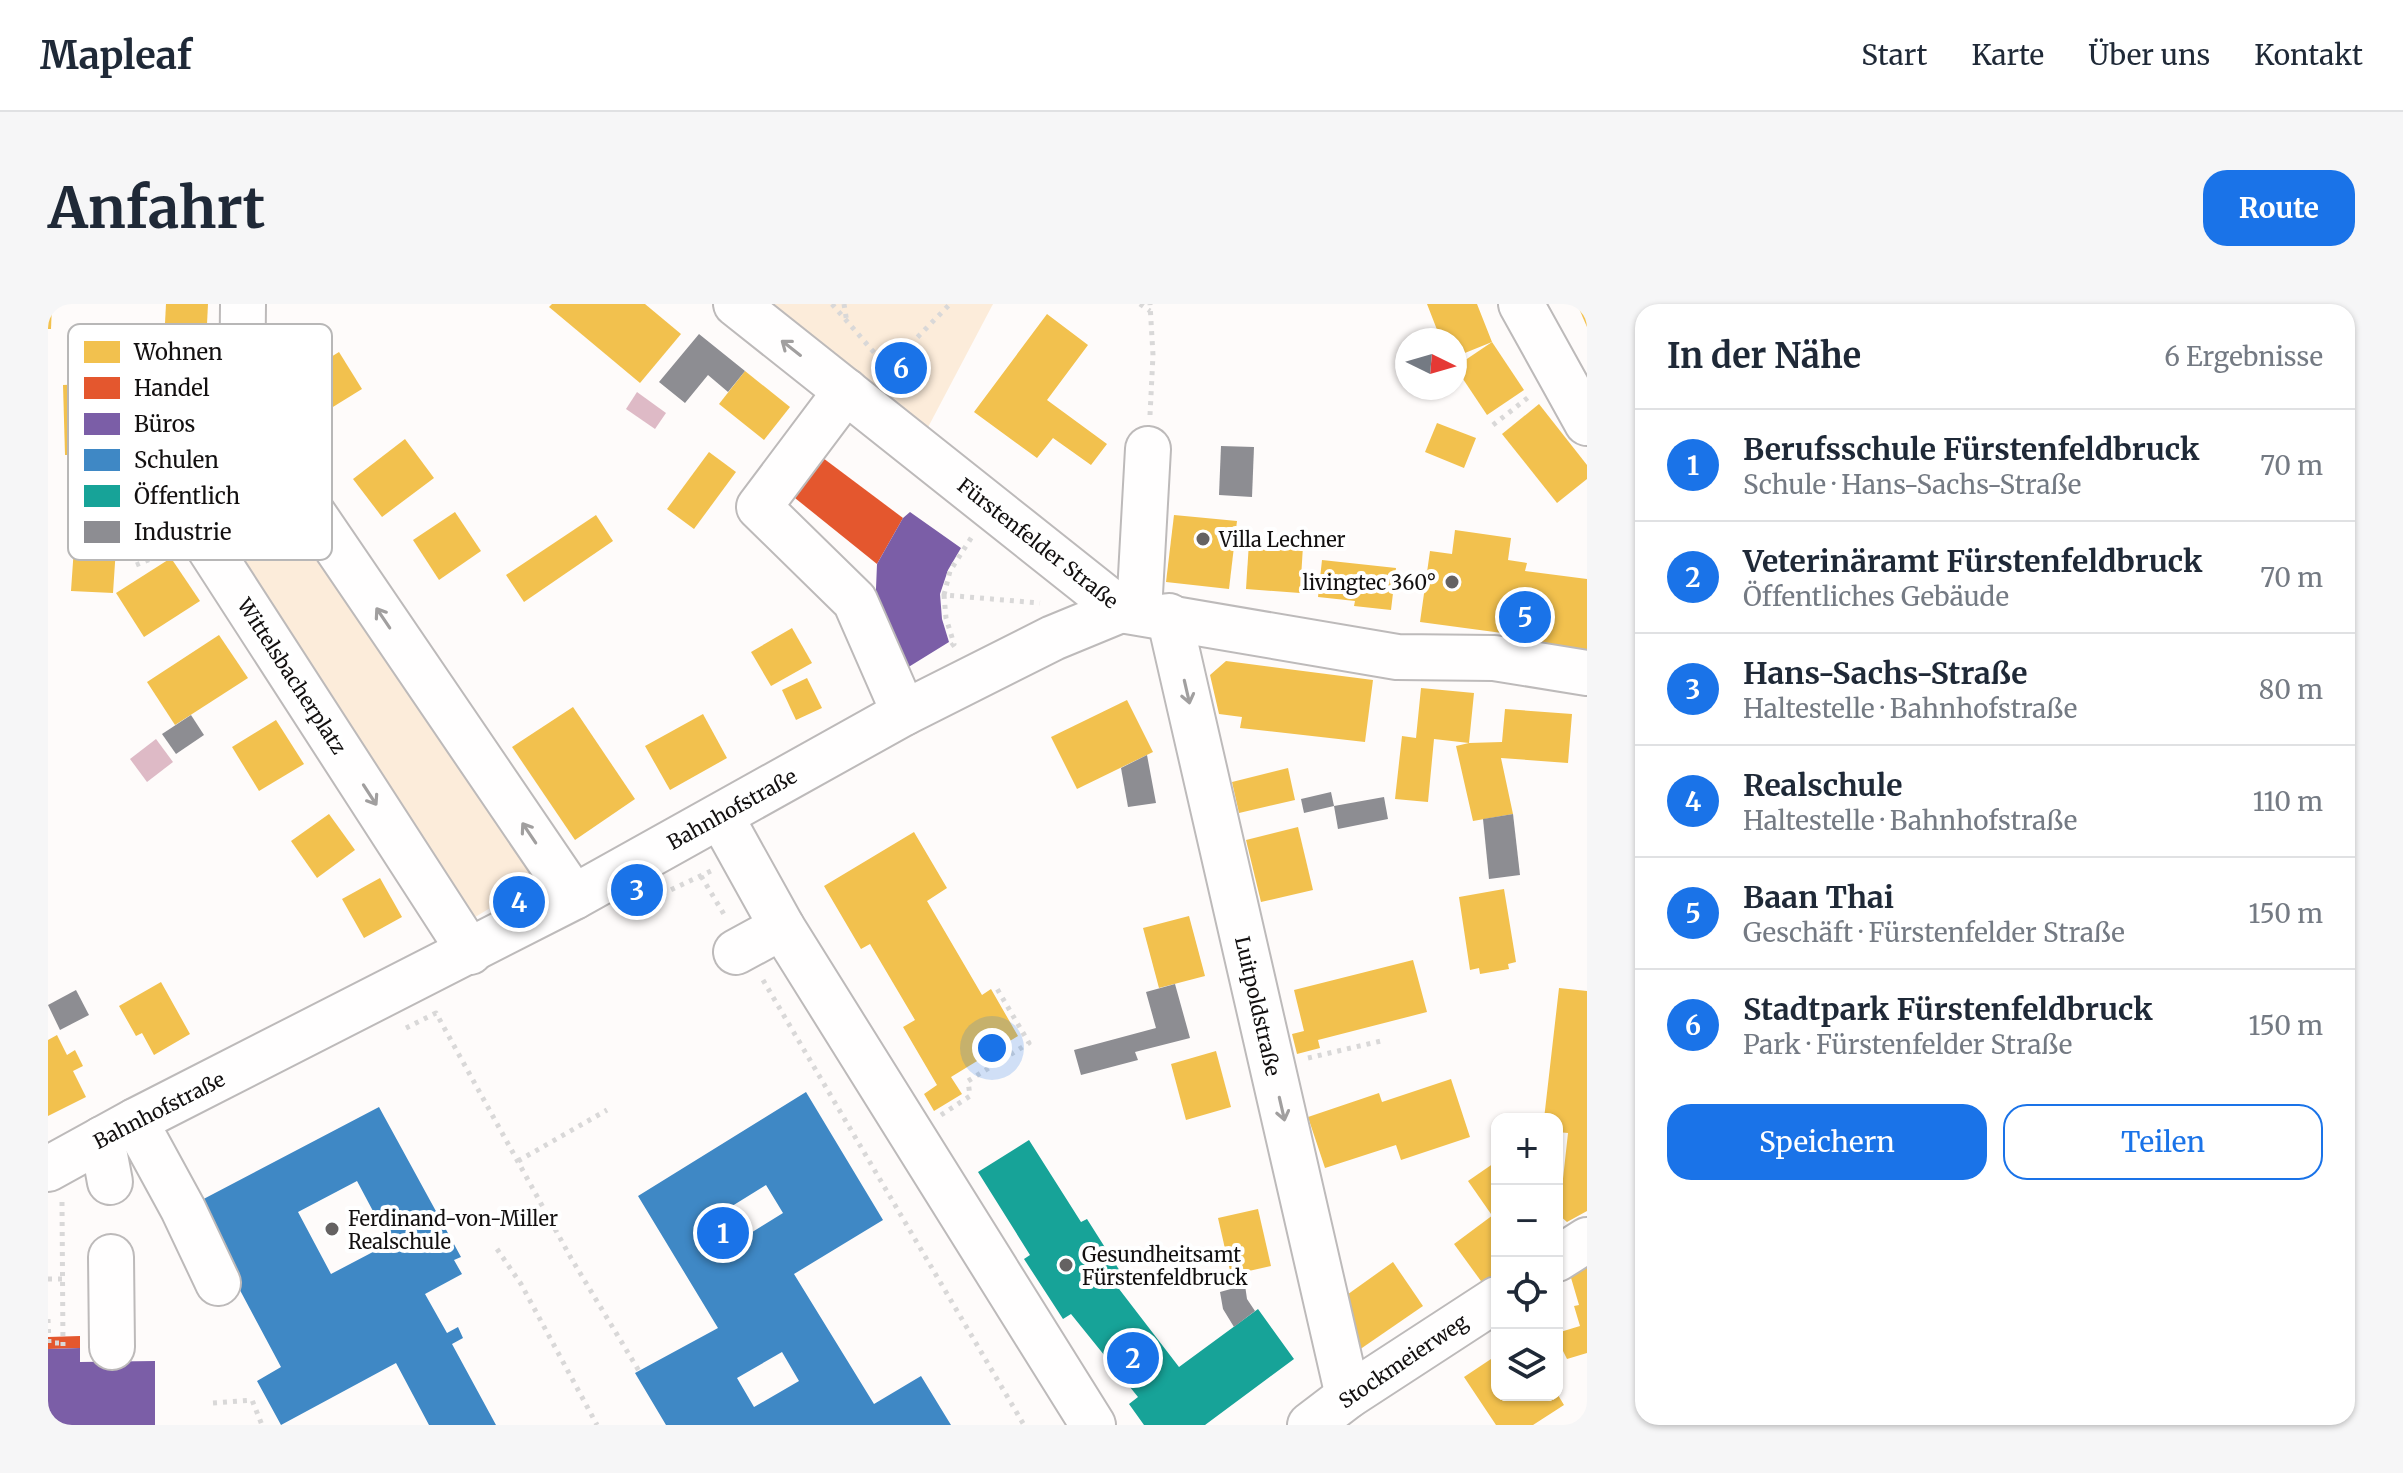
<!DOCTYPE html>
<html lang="de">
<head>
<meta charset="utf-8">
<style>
	body { margin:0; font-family:Merriweather,serif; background:#f6f6f7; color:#1f2937 }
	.controls { position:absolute; right:24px; bottom:24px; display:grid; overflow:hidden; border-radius:16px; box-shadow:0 2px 6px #0004 }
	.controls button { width:72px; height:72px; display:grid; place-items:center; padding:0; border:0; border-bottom:2px solid #e0e1e3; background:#fff; color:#1f2937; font:40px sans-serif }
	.compass { position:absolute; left:1347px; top:24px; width:72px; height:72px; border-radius:50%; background:#fff; box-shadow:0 2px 6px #0004; rotate:95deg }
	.you { position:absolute; left:944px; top:744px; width:28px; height:28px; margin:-20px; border:6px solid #fff; border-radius:50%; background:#1a73e8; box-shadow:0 0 0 12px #1a73e833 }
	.badge { display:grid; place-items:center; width:52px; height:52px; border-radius:50%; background:#1a73e8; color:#fff; font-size:26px; font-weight:700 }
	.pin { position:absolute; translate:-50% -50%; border:4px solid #fff; box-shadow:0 2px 8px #0006 }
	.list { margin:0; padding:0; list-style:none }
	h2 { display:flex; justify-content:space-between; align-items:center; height:104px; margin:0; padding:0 32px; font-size:34px }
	h2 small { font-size:26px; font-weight:400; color:#747a83 }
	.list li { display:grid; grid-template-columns:52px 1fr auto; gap:24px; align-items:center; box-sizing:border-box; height:112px; padding:0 32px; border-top:2px solid #e0e1e3 }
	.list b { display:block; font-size:30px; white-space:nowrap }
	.list p { margin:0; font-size:26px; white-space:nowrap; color:#747a83 }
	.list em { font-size:26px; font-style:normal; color:#747a83 }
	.actions { display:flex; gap:16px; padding:24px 32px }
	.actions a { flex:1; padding:18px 0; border:2px solid #1a73e8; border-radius:24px; text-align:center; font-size:28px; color:#1a73e8 }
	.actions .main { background:#1a73e8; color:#fff }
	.icon { flex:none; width:44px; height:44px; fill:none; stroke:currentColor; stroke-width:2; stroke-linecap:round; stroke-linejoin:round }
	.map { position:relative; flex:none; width:1539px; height:1121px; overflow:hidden; border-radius:24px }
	header { display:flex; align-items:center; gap:48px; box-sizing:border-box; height:112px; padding:0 40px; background:#fff; border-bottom:2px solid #e0e1e3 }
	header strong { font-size:38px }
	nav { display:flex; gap:44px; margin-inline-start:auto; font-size:28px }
	.intro { display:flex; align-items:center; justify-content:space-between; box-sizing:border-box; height:192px; padding:0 48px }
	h1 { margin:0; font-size:56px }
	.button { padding:20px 36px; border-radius:24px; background:#1a73e8; color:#fff; font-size:28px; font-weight:700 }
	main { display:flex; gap:48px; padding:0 48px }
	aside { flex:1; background:#fff; border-radius:24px; box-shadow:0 2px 6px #0004 }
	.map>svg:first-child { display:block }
	.green { fill:#fcecda }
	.water { fill:#debac6 }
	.homes { fill:#f2c14e }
	.shops { fill:#e4572e }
	.offices { fill:#7b5ea7 }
	.schools { fill:#3f88c5; fill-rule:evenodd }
	.public { fill:#17a398 }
	.industry { fill:#8d8d92 }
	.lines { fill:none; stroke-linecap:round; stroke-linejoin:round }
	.minor-casing { stroke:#bdbaba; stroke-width:48 }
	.path { stroke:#d9d8d8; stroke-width:5; stroke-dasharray:4 6; stroke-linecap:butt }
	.minor { stroke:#fffefe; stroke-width:44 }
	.oneway { stroke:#a19f9f }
	.poi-dot { fill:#656262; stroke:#fff; stroke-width:3 }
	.labels { text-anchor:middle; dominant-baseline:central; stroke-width:8; stroke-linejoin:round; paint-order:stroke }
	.poi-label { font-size:20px; fill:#131010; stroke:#fff; text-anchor:start }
	.street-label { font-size:20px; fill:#131010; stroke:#fff }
	.key { fill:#fff; stroke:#b8b7b7; stroke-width:2 }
	.key-label { font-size:22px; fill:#131010 }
</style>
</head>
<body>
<header>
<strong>Mapleaf</strong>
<nav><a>Start</a><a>Karte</a><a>Über uns</a><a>Kontakt</a></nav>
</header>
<div class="intro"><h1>Anfahrt</h1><a class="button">Route</a></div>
<main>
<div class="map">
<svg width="1539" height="1121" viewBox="0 0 1539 1121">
	<rect width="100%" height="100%" fill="#fefbfa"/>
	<g class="green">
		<path d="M715 0H945L877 129Z"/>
		<path d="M190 132 492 574 419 618 147 199 150 163Z"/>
	</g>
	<g class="water">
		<path d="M589 88 618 109 607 125 578 105Z"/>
		<path d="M108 435 125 458 99 478 82 455Z"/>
	</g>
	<g class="homes">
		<path d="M0 0H4L3 25H0Z"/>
		<path d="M118 0H160L159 20 117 19Z"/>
		<path d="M504 0H597L633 30 592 79 501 3Z"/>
		<path d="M1379 0H1429L1444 38 1407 53V36H1393Z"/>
		<path d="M1529 0H1539V23Z"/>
		<path d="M999 10 1040 41 999 96 1059 140 1043 161 1005 134 989 154 926 108Z"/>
		<path d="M1444 38 1476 86 1439 111 1407 63Z"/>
		<path d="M291 48 314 85 280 106 257 69Z"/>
		<path d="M697 67 742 103 716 136 671 100Z"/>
		<path d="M66 79 68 150 17 151 15 81Z"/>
		<path d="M1491 100 1539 161V175L1509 199 1454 130Z"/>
		<path d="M1389 119 1428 134 1416 164 1377 148Z"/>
		<path d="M357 135 386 174 334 213 305 175Z"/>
		<path d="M661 148 688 168 646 225 619 205Z"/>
		<path d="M29 200 110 206 107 246 68 244 65 289 23 287Z"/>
		<path d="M407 208 433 247 391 276 365 236Z"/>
		<path d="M548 211 565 237 476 298 458 271Z"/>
		<path d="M1126 211 1189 217 1181 285 1118 278Z"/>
		<path d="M1407 226 1463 234 1460 256 1479 259 1477 267 1539 275V355L1467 344 1469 331 1372 318 1382 247 1404 250Z"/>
		<path d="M1201 238 1255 242 1252 289 1198 285Z"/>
		<path d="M123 254 152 297 96 333 68 289Z"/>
		<path d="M1274 256 1348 264 1343 306 1306 302 1307 297 1270 293Z"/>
		<path d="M744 324 764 359 723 382 703 348Z"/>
		<path d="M171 331 200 374 127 421 99 378Z"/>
		<path d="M1178 357 1325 376 1317 438 1192 424 1194 413 1171 410 1162 371Z"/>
		<path d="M759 374 774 404 748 416 734 386Z"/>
		<path d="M1373 384 1426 389 1421 439 1386 435 1380 498 1347 495 1354 432 1368 434Z"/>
		<path d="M1079 396 1105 448 1029 485 1003 433Z"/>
		<path d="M525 403 587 495 527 536 464 443Z"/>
		<path d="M1457 405 1524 410 1520 459 1453 454 1465 510 1425 517 1408 442 1421 439 1454 438Z"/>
		<path d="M655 410 679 454 622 486 597 442Z"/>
		<path d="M228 416 256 460 211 487 184 443Z"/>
		<path d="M1240 464 1247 496 1191 509 1184 478Z"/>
		<path d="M281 510 307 546 269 574 243 537Z"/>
		<path d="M1250 523 1265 586 1213 598 1198 536Z"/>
		<path d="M866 528 899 584 879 597 934 691 943 685 970 732 903 773 914 790 886 807 876 790 889 781 855 723 867 716 822 640 813 645 776 582Z"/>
		<path d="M332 574 354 613 316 634 294 595Z"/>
		<path d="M1456 585 1468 658 1460 660 1461 665 1432 670 1431 664 1422 666 1411 593Z"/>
		<path d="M1141 612 1157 672 1111 684 1095 624Z"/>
		<path d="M1365 656 1379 708 1270 736 1272 744 1249 750 1244 730 1256 727 1246 686Z"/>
		<path d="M113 678 142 730 106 751 94 729 88 732 71 702Z"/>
		<path d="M1511 684 1539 687V907L1519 918 1511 911 1520 829 1509 828V815H1496Z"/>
		<path d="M9 731 19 751 27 746 35 762 25 767 38 793 0 812V736Z"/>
		<path d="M1168 747 1183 803 1138 816 1123 760Z"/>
		<path d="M1403 775 1422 833 1353 856 1348 841 1277 864 1260 813 1331 789 1334 798Z"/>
		<path d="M1449 857V906L1443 910 1420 877Z"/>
		<path d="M1210 905 1223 962 1183 971 1170 914Z"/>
		<path d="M1449 908V976L1438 984 1406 940Z"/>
		<path d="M1539 956V1049L1519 1055 1509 1035V1029L1532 1022 1526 1002 1531 1001 1521 967Z"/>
		<path d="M1345 958 1375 1002 1311 1046 1296 993Z"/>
		<path d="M1449 1051V1091H1510L1516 1101 1485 1121H1448L1416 1073Z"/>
	</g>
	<g class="shops">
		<path d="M771 151 855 214 829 260 742 190Z"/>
		<path d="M32 1032V1044L0 1045V1033Z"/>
	</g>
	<g class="offices">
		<path d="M862 208 913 244 900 266 892 290 894 315 901 338 846 372 827 309 829 260 855 214Z"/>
		<path d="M32 1044V1058L107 1057V1121H0V1045Z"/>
	</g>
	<g class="schools">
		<path d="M758 788 835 916 746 970 826 1100 873 1072 903 1121H618L587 1069 670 1024 590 892ZM718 881 735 909 685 940 668 912ZM734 1048 751 1077 706 1103 689 1074Z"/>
		<path d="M331 803 413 953 406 956 414 970 377 990 399 1029 410 1023 415 1034 404 1040 448 1121H381L348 1059 233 1121 209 1077 233 1063 146 900ZM309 877 342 939 283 970 250 908Z"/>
	</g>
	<path class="public" d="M981 836 1033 918 1039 915 1077 975 1068 981 1131 1063 1210 1005 1246 1055 1157 1121H1096L1081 1100 1090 1093 1023 1010 1015 1015 976 955 982 951 930 868Z"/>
	<g class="industry">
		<path d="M651 30 697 67 680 88 660 71 637 99 611 78Z"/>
		<path d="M1173 142 1206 143 1204 193 1171 191Z"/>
		<path d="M143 411 156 431 128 450 114 430Z"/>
		<path d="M1099 451 1108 499 1080 503 1073 464Z"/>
		<path d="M1283 488 1286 502 1256 509 1253 495Z"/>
		<path d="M1336 493 1340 515 1290 525 1286 502Z"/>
		<path d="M1465 510 1472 571 1441 575 1435 515Z"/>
		<path d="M1127 680 1142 734 1087 748 1090 756 1033 771 1026 746 1108 724 1098 688Z"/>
		<path d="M28 686 41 711 12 726 0 701Z"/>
		<path d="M1197 981 1199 995 1207 1007 1186 1023 1175 1005 1172 988Z"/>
	</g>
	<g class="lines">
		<defs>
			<g id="minor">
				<path d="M195 0 194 105 526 593"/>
				<path d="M688 0 1073 306 1349 353 1446 354 1539 369"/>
				<path d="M1473 0 1539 119"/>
				<path d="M798 87 711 203 807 297 856 409"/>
				<path d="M194 105 134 156V202L422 648"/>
				<path d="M1091 308 1100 145"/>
				<path d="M1121 312 1300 1092"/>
				<path d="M673 513 734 623 1045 1121"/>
				<path d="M688 648 734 623"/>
				<path d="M87 817 135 905 170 979"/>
				<path d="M54 835 62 878"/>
				<path d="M0 865 87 817 526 593 856 409 1005 334 1073 306"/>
				<path d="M63 953 64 1043"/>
				<path d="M1509 955 1539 936"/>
				<path d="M1262 1121 1300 1092 1449 995"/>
			</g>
		</defs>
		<use href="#minor" class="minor-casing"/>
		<g class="path">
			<path d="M784 0 830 53 831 66"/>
			<path d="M796 0 799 19"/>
			<path d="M1092 0 1102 7"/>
			<path d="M840 73 853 50 902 0"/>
			<path d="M1102 111 1105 51 1102 0"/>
			<path d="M1445 121 1482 92"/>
			<path d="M88 261 120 248"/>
			<path d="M896 291 902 267 925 231"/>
			<path d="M903 342 906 340 898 314 896 291 992 299"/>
			<path d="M653 572 677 612"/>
			<path d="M614 590 663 567"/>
			<path d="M715 676 976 1121"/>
			<path d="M358 724 388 709 523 954 591 1067"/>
			<path d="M1260 754 1333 737"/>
			<path d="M893 811 922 792 920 777 981 739 948 683"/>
			<path d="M470 857 559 806"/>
			<path d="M14 898 15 1044"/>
			<path d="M449 945 473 980 549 1121"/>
			<path d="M0 975H14"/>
			<path d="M0 1015 1 1039H14"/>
			<path d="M165 1099 204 1096 214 1121"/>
		</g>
		<use href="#minor" class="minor"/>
	</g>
	<defs><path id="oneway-shaft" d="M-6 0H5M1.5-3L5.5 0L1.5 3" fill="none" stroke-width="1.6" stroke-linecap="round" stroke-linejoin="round" transform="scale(2)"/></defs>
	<g class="oneway">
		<use href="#oneway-shaft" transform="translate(743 44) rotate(-142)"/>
		<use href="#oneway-shaft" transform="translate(335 314) rotate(-124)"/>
		<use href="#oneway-shaft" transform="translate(1139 388) rotate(77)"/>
		<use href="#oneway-shaft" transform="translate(322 491) rotate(57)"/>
		<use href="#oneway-shaft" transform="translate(481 529) rotate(-124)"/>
		<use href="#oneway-shaft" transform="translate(1234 805) rotate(77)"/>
	</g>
	<g class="poi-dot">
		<circle cx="1155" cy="235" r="8"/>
		<circle cx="1404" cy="278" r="8"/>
		<circle cx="284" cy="925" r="8"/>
		<circle cx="1018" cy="961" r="8"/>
	</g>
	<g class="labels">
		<g class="poi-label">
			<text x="1171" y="235">Villa Lechner</text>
			<text x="1388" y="278" text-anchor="end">livingtec 360°</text>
			<text x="300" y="914">Ferdinand-von-Miller<tspan x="300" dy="23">Realschule</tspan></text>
			<text x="1034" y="950">Gesundheitsamt<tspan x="1034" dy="23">Fürstenfeldbruck</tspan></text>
		</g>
		<g class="street-label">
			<text transform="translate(990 239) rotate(38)">Fürstenfelder Straße</text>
			<text transform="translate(244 372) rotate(57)">Wittelsbacherplatz</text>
			<text transform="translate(684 505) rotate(-29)">Bahnhofstraße</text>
			<text transform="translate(1210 702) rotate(77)">Luitpoldstraße</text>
			<text transform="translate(111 806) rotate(-27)">Bahnhofstraße</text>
			<text transform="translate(1355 1057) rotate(-34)">Stockmeierweg</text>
		</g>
	</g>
	<rect x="20" y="20" width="264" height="236" rx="12" class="key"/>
	<rect x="36" y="37" width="36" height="22" fill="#f2c14e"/>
	<rect x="36" y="73" width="36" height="22" fill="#e4572e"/>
	<rect x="36" y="109" width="36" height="22" fill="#7b5ea7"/>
	<rect x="36" y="145" width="36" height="22" fill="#3f88c5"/>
	<rect x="36" y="181" width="36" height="22" fill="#17a398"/>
	<rect x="36" y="217" width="36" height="22" fill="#8d8d92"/>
	<g class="key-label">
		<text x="86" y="56">Wohnen</text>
		<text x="86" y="92">Handel</text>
		<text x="86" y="128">Büros</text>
		<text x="86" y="164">Schulen</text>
		<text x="86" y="200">Öffentlich</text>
		<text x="86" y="236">Industrie</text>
	</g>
</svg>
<div class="controls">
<button>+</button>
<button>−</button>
<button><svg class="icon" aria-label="locate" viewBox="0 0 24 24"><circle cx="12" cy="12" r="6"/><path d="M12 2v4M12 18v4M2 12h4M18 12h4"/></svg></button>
<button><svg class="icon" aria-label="layers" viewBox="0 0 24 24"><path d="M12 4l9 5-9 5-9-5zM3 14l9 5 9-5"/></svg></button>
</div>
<svg class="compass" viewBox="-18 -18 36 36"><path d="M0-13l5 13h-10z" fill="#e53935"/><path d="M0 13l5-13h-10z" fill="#747a83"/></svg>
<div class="you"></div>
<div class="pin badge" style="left:675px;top:929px">1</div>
<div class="pin badge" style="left:1085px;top:1054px">2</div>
<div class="pin badge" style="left:589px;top:586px">3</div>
<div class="pin badge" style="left:471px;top:598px">4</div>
<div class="pin badge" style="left:1477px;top:313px">5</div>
<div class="pin badge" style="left:853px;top:64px">6</div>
</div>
<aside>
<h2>In der Nähe<small>6 Ergebnisse</small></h2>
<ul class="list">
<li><span class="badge">1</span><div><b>Berufsschule Fürstenfeldbruck</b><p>Schule · Hans-Sachs-Straße</p></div><em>70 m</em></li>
<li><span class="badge">2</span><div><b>Veterinäramt Fürstenfeldbruck</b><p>Öffentliches Gebäude</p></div><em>70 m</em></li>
<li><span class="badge">3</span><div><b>Hans-Sachs-Straße</b><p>Haltestelle · Bahnhofstraße</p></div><em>80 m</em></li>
<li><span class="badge">4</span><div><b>Realschule</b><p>Haltestelle · Bahnhofstraße</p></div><em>110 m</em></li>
<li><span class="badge">5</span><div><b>Baan Thai</b><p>Geschäft · Fürstenfelder Straße</p></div><em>150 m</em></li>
<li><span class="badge">6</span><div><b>Stadtpark Fürstenfeldbruck</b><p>Park · Fürstenfelder Straße</p></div><em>150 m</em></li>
</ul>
<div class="actions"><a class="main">Speichern</a><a>Teilen</a></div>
</aside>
</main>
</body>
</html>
